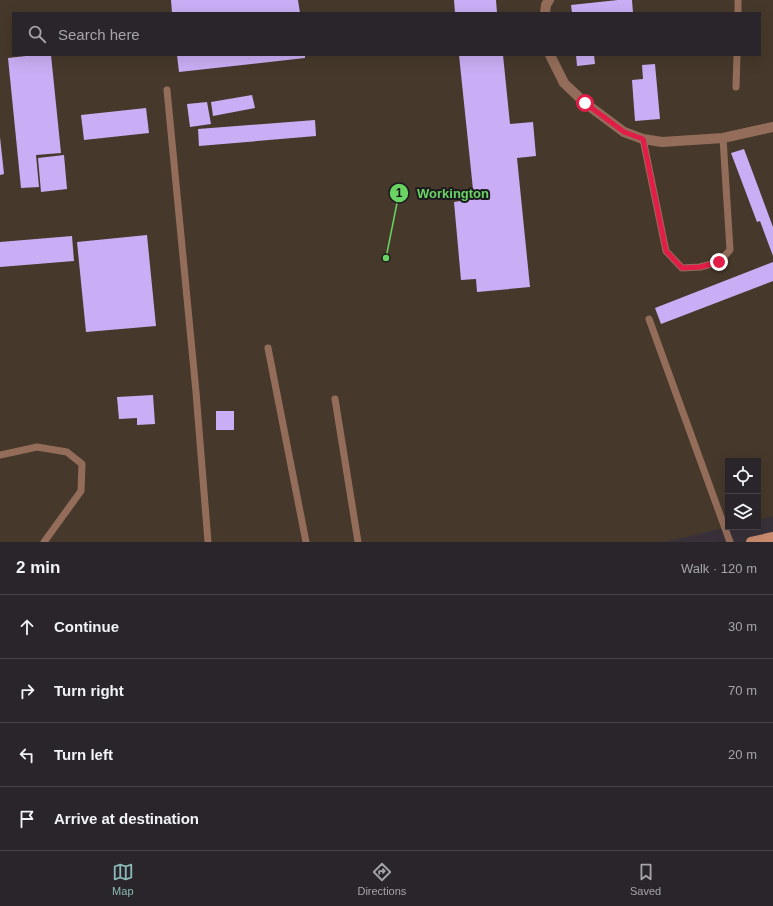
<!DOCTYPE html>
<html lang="en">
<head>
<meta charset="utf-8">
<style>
	body { margin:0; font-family:Arial,sans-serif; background:#322d33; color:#f1f3f6 }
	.controls { position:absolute; right:12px; bottom:12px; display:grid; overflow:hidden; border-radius:0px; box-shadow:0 4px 16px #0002 }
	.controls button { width:36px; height:36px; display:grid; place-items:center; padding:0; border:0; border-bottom:1px solid #464247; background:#2a252b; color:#f1f3f6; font:20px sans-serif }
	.stop { position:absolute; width:12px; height:12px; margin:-9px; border:3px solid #e11d48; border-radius:50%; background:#fff }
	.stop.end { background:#e11d48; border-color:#fff; box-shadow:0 1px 4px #0008 }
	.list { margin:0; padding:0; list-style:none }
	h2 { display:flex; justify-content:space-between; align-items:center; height:52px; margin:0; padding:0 16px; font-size:17px }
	h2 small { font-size:13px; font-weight:400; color:#a5a5a9 }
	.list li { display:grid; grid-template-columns:26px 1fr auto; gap:12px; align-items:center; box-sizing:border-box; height:64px; padding:0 16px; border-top:1px solid #464247 }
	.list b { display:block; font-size:15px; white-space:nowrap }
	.list em { font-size:13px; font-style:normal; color:#a5a5a9 }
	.icon { flex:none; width:22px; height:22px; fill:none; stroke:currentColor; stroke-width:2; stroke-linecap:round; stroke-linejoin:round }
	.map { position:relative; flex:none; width:773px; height:542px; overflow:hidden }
	.search { position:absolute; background:#2a252b; box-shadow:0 4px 16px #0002; left:12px; right:12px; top:12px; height:44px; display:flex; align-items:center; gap:10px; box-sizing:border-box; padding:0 14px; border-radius:0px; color:#a5a5a9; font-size:15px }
	.sheet { height:308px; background:#2a252b }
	nav { display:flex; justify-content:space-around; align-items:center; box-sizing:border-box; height:56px; border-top:1px solid #464247; background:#2a252b; font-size:11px; color:#a5a5a9 }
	nav a { display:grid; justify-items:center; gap:2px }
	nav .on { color:#8bbbb9 }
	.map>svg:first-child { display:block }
	.industrial { fill:#46392b; fill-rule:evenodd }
	.building { fill:#caaef5 }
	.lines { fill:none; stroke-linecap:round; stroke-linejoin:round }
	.lane { stroke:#946d5a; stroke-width:7 }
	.street { stroke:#946d5a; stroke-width:10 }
	.secondary { stroke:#ca8b6e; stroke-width:10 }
	.route { stroke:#e11d48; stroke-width:5 }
	.leader { fill:none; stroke:#69d464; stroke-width:1.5 }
	.callout-dot { fill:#69d464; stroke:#1d1a1e; stroke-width:1.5 }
	.mark-label { font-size:12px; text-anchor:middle; font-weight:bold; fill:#111 }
	.callout-label { font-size:13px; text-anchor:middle; font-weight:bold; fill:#69d464; stroke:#1d1a1e; stroke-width:4; stroke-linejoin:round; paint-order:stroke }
</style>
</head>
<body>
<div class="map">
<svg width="773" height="542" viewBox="0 0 773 542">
	<rect width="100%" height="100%" fill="#383139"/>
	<path class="industrial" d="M0 0H773V516L758 520V461H728V527L665 542H0ZM13 13H760V55H13Z"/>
	<g class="building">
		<path d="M171 0H298L300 13H172Z"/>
		<path d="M454 0H496L497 13H455Z"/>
		<path d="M618 0H632L633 13H572L571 5Z"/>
		<path d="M35 55H51L61 153 36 155 39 187 21 188 8 58Z"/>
		<path d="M177 55H305V58L179 72Z"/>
		<path d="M459 55H503L510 124 533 122 536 156 517 158 530 287 477 292 476 279 461 280 454 202 474 199Z"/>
		<path d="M576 55H594L595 64 577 66Z"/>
		<path d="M655 64 660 119 635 121 632 80 643 79 642 65Z"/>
		<path d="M252 95 255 108 213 116 211 102Z"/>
		<path d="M207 102 211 124 190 127 187 104Z"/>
		<path d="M146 108 149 133 84 140 81 115Z"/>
		<path d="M315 120 316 136 199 146 198 129Z"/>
		<path d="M0 137 4 174 0 175Z"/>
		<path d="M744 149 773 227V256L760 221 757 222 731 153Z"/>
		<path d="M64 155 67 189 41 192 38 158Z"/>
		<path d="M147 235 156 326 86 332 77 242Z"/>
		<path d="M72 236 74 261 0 267V242Z"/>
		<path d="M773 262V281L661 324 655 308Z"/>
		<path d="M153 395 155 424 137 425V418L119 419 117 397Z"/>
		<rect x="216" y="411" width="18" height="19"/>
	</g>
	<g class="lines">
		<g class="lane">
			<path d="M738 13V0"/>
			<path d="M736 87 737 55"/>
			<path d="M167 90 196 392 208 542"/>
			<path d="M643 139 666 251 682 268 700 267 719 262 730 250 723 138"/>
			<path d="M649 319 730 542"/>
			<path d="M268 348 306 542"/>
			<path d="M335 399 358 542"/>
			<path d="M0 455 37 447 67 452 82 464 81 491 44 542"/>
		</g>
		<g class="street">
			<path d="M545 13 546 5 549 0"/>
			<path d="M550 55 564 83 585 103 624 132 643 139 662 142 723 138 773 127"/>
		</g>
		<path class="secondary" d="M751 542 773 537"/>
	</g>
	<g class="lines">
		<path class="route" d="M585 103 624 132 643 139 666 251 682 268 700 267 719 262"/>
	</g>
	<path class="leader" d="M386 258L399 193"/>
	<g class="callout-dot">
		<circle cx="386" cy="258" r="4"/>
		<circle cx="399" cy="193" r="10"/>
	</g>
	<g class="mark-label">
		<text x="399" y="197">1</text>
	</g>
	<g class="callout-label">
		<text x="453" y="198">Workington</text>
	</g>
</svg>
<div class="controls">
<button><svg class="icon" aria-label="locate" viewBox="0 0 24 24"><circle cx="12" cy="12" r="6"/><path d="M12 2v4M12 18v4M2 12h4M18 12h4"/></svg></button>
<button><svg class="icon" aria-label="layers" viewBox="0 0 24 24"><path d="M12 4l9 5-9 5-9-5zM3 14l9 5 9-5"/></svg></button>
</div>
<div class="stop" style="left:585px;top:103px"></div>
<div class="stop end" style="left:719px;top:262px"></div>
<div class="search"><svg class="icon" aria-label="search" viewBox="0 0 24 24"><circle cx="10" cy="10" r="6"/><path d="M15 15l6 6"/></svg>Search here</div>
</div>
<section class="sheet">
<h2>2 min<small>Walk · 120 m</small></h2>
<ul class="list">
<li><svg class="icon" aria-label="ahead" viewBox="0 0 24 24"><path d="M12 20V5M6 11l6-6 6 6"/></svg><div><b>Continue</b></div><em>30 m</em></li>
<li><svg class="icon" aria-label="right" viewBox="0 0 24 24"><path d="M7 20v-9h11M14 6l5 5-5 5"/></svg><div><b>Turn right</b></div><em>70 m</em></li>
<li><svg class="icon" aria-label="left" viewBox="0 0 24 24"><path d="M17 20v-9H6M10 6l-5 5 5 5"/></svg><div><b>Turn left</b></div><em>20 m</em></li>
<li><svg class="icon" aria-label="arrive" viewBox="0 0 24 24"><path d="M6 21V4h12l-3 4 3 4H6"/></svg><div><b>Arrive at destination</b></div></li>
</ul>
</section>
<nav>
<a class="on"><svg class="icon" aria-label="map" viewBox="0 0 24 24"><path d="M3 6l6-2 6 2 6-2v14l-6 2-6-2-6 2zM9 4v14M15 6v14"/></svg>Map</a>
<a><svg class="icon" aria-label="directions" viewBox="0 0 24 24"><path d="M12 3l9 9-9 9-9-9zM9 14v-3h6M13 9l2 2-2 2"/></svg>Directions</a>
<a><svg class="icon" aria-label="saved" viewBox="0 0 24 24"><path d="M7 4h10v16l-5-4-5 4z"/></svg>Saved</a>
</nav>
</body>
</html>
